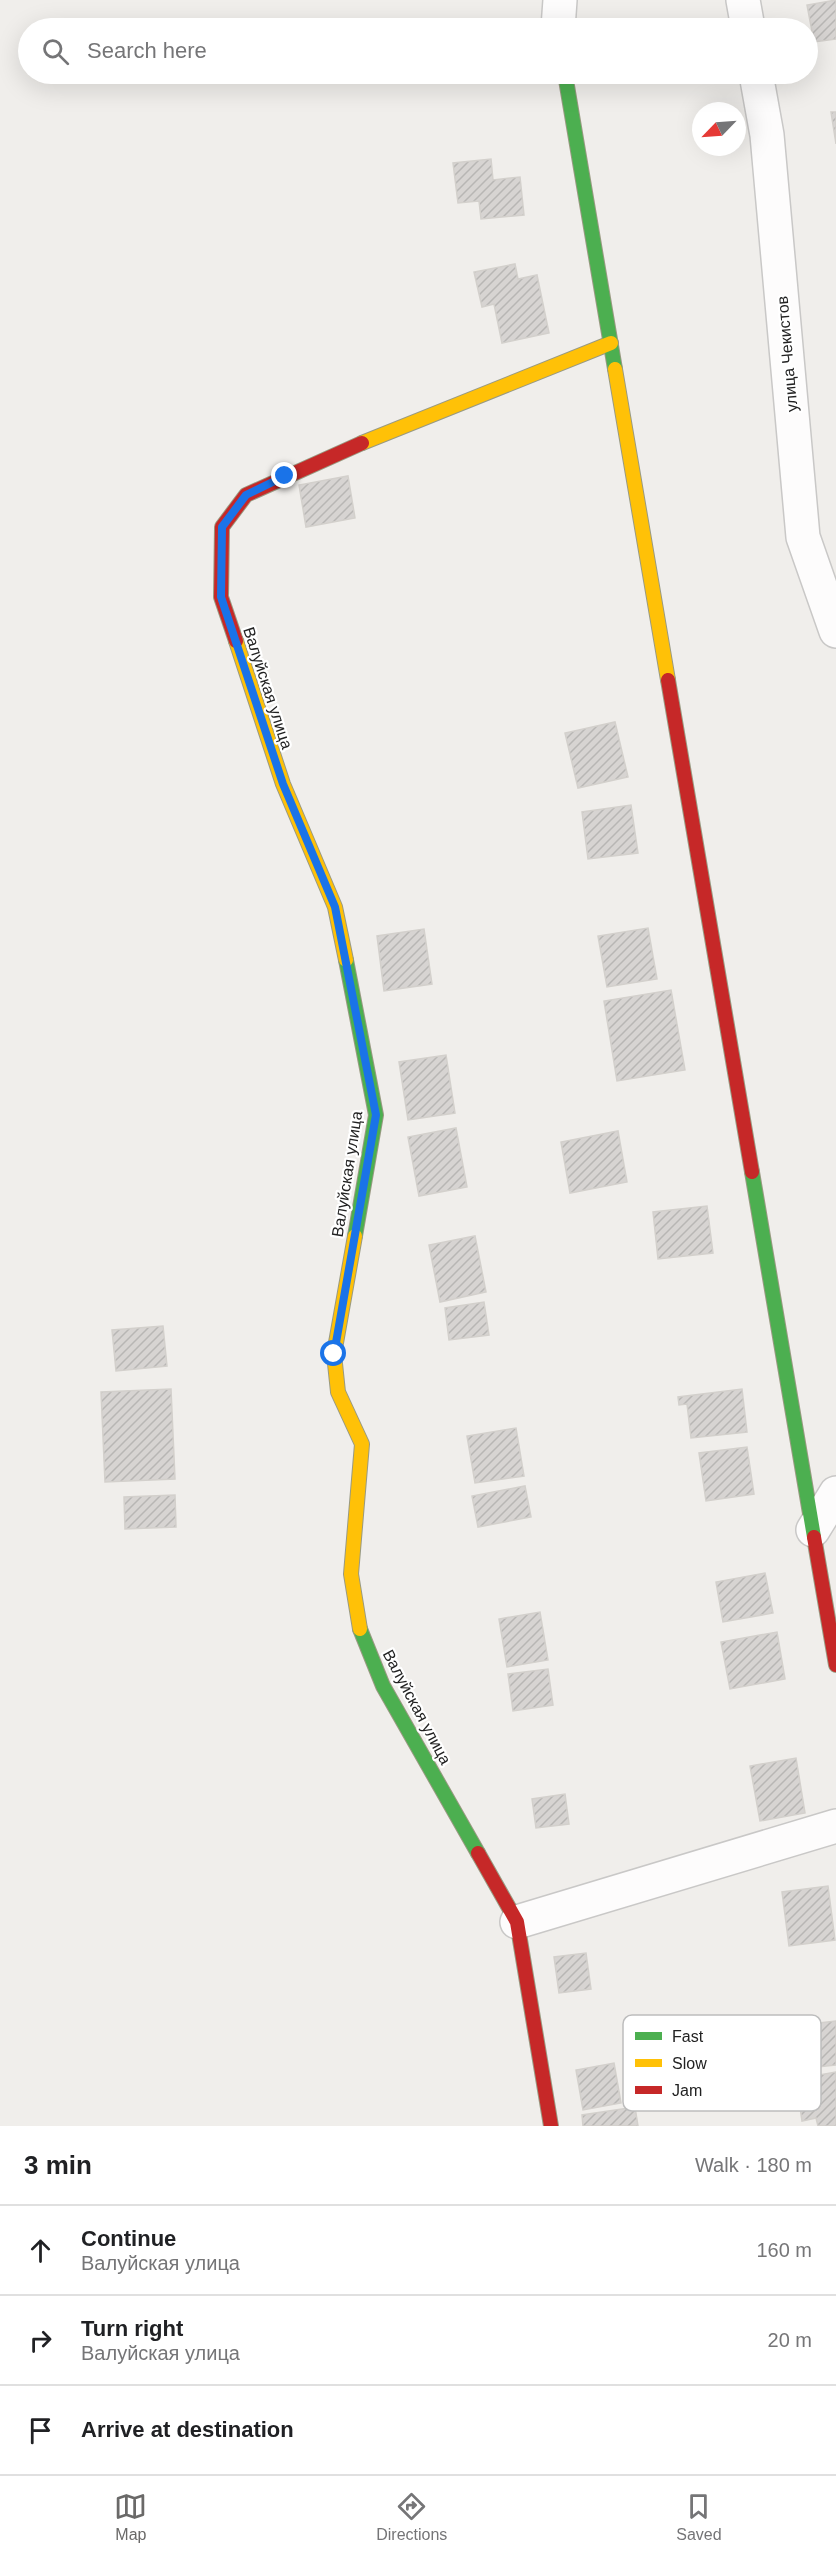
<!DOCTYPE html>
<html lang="en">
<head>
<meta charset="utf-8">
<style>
	body { margin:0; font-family:Helvetica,sans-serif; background:#f2f2f2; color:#202124 }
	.compass { position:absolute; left:692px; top:102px; width:54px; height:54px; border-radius:50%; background:#fff; box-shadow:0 6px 24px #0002; rotate:245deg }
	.stop { position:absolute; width:18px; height:18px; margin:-14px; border:4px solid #1a73e8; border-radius:50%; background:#fff }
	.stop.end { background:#1a73e8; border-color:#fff; box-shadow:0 2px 6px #0008 }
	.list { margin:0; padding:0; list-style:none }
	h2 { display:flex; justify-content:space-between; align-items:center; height:78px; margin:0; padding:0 24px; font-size:26px }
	h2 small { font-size:20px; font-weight:400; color:#757577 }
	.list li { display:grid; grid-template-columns:39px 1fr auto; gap:18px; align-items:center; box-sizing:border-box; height:90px; padding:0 24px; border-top:2px solid #e0e0e0 }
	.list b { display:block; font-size:22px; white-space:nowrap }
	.list p { margin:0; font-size:20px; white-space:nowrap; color:#757577 }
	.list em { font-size:20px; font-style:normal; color:#757577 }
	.icon { flex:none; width:33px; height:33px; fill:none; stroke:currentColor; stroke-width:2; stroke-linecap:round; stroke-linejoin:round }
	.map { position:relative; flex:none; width:836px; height:2126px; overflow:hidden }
	.search { position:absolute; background:#fff; box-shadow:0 6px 24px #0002; left:18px; right:18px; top:18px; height:66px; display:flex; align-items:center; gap:15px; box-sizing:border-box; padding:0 21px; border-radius:33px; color:#757577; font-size:22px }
	.sheet { height:348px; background:#fff }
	nav { display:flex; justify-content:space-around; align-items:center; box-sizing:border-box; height:84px; border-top:2px solid #e0e0e0; background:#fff; font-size:16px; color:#757577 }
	nav a { display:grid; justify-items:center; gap:3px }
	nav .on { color:#6a6968 }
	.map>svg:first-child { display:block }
	.building { fill:url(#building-hatch); stroke:#d3d0cc; stroke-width:1.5 }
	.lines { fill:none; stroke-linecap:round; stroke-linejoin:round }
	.street-casing { stroke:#c9c8c7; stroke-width:36 }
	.fast-casing { stroke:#999a82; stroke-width:16 }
	.slow-casing { stroke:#999a82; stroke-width:16 }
	.jam-casing { stroke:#999a82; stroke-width:16 }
	.street { stroke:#fdfcfc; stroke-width:33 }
	.fast { stroke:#4caf50; stroke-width:14 }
	.slow { stroke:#ffc107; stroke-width:14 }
	.jam { stroke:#c62828; stroke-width:14 }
	.route { stroke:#1a73e8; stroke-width:8 }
	.labels { text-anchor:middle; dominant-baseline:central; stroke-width:4.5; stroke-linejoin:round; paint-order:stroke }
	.street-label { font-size:16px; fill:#222; stroke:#fff }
	.key { fill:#fff; stroke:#bdbdbd; stroke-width:1.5 }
	.key-label { font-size:16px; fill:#222 }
</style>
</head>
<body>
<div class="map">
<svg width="836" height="2126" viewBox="0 0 836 2126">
	<defs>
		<pattern id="building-hatch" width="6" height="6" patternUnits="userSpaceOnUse" patternTransform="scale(1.5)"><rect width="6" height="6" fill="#d7d4d2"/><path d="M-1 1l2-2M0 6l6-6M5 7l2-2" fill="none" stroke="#b8b6b4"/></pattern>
	</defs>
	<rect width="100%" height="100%" fill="#f0eeeb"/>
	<g class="building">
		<path d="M836 0V39L814 42 807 5Z"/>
		<path d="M831 112H836V144Z"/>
		<path d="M491 159 493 180 520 177 524 215 481 219 479 201 458 203 453 163Z"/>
		<path d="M515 264 518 279 537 275 549 333 502 343 494 304 482 307 474 272Z"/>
		<path d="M348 476 355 518 306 527 299 485Z"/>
		<path d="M615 722 628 777 578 788 565 733Z"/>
		<path d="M631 805 638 853 588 859 582 812Z"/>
		<path d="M648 928 657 979 607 987 598 936Z"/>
		<path d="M424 929 432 984 384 991 377 936Z"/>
		<path d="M671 990 685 1070 617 1081 604 1001Z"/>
		<path d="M446 1055 455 1113 408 1120 399 1062Z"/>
		<path d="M456 1128 467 1187 419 1196 408 1137Z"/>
		<path d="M618 1131 627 1182 570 1193 561 1142Z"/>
		<path d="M707 1206 713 1253 658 1259 653 1212Z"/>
		<path d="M475 1236 486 1292 440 1302 429 1245Z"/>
		<path d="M484 1302 489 1335 449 1340 445 1308Z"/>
		<path d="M163 1326 167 1366 116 1371 112 1330Z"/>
		<path d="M171 1389 175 1479 105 1482 101 1392Z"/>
		<path d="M742 1389 747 1432 691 1438 687 1404 679 1405 678 1397Z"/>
		<path d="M516 1428 524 1476 475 1483 467 1436Z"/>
		<path d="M747 1447 754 1494 706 1501 699 1453Z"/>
		<path d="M525 1486 531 1517 478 1527 472 1496Z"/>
		<path d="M175 1495 176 1527 125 1529 124 1497Z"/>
		<path d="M765 1573 773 1613 723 1622 716 1582Z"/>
		<path d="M540 1612 548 1660 507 1667 499 1619Z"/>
		<path d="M777 1632 785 1679 730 1689 721 1642Z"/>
		<path d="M548 1669 553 1705 513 1711 508 1674Z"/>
		<path d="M796 1758 805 1813 760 1821 750 1766Z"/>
		<path d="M565 1794 569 1824 536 1828 532 1799Z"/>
		<path d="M828 1886 835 1940 789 1946 782 1892Z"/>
		<path d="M586 1953 591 1989 559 1993 554 1957Z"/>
		<path d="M836 2021V2065L808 2068 802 2025Z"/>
		<path d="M614 2063 621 2103 583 2110 576 2070Z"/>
		<path d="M836 2072V2126H818L816 2118 802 2121 799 2100 816 2097 813 2076Z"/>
		<path d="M635 2107 638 2126H583L582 2115Z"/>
	</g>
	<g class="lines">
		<defs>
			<g id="street">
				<path d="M743 0 748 28"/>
				<path d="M558 28 560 0"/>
				<path d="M756 74 767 135 803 537 836 631"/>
				<path d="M813 1530 836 1493"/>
				<path d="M517 1922 836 1826"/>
			</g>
			<g id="fast">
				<path d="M565 74 615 369"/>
				<path d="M346 960 376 1115 355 1236"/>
				<path d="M752 1172 814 1537"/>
				<path d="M360 1629 383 1686 478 1853"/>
			</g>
			<g id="slow">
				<path d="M615 369 668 680"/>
				<path d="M362 443 611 343"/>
				<path d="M236 641 283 784 335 907 346 960"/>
				<path d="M355 1236 334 1354 338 1392 362 1444 351 1574 360 1629"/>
			</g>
			<g id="jam">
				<path d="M236 641 221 597 222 527 246 495 362 443"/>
				<path d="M668 680 752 1172"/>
				<path d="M814 1537 836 1665"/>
				<path d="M478 1853 517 1922 551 2126"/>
			</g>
		</defs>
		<use href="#street" class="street-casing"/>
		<use href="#fast" class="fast-casing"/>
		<use href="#slow" class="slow-casing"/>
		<use href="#jam" class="jam-casing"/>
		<use href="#street" class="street"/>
		<use href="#fast" class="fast"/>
		<use href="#slow" class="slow"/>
		<use href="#jam" class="jam"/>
	</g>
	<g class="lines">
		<path class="route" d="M285 476 246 495 222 527 221 597 283 784 335 907 376 1115 334 1354"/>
	</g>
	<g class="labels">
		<g class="street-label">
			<text transform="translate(787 354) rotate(-95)">улица Чекистов</text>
			<text transform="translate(268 688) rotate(72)">Валуйская улица</text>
			<text transform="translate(347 1174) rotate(-81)">Валуйская улица</text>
			<text transform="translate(417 1707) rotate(62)">Валуйская улица</text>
		</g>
	</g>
	<rect x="623" y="2015" width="198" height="96" rx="9" class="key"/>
	<rect x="635" y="2032" width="27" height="8" fill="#4caf50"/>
	<rect x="635" y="2059" width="27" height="8" fill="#ffc107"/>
	<rect x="635" y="2086" width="27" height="8" fill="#c62828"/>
	<g class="key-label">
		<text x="672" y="2042">Fast</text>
		<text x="672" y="2069">Slow</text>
		<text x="672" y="2096">Jam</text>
	</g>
</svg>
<svg class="compass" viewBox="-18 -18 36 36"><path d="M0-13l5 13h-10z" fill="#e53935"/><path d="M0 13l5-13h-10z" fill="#757577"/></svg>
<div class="stop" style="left:334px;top:1354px"></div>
<div class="stop end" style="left:285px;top:476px"></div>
<div class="search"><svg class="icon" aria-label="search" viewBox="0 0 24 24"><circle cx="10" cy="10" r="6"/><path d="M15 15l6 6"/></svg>Search here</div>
</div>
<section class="sheet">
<h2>3 min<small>Walk · 180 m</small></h2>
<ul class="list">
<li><svg class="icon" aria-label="ahead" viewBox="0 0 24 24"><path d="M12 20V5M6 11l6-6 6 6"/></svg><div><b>Continue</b><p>Валуйская улица</p></div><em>160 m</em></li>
<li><svg class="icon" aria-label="right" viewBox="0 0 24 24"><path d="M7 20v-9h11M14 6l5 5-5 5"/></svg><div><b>Turn right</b><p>Валуйская улица</p></div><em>20 m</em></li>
<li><svg class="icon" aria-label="arrive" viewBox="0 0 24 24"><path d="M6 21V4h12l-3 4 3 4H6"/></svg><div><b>Arrive at destination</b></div></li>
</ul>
</section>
<nav>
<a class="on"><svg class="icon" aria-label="map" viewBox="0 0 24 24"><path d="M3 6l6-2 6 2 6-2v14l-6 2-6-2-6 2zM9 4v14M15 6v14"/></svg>Map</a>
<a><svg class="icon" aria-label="directions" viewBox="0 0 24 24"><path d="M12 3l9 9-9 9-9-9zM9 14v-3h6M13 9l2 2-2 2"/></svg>Directions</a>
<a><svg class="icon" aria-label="saved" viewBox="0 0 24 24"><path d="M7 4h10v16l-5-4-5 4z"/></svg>Saved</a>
</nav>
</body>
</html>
